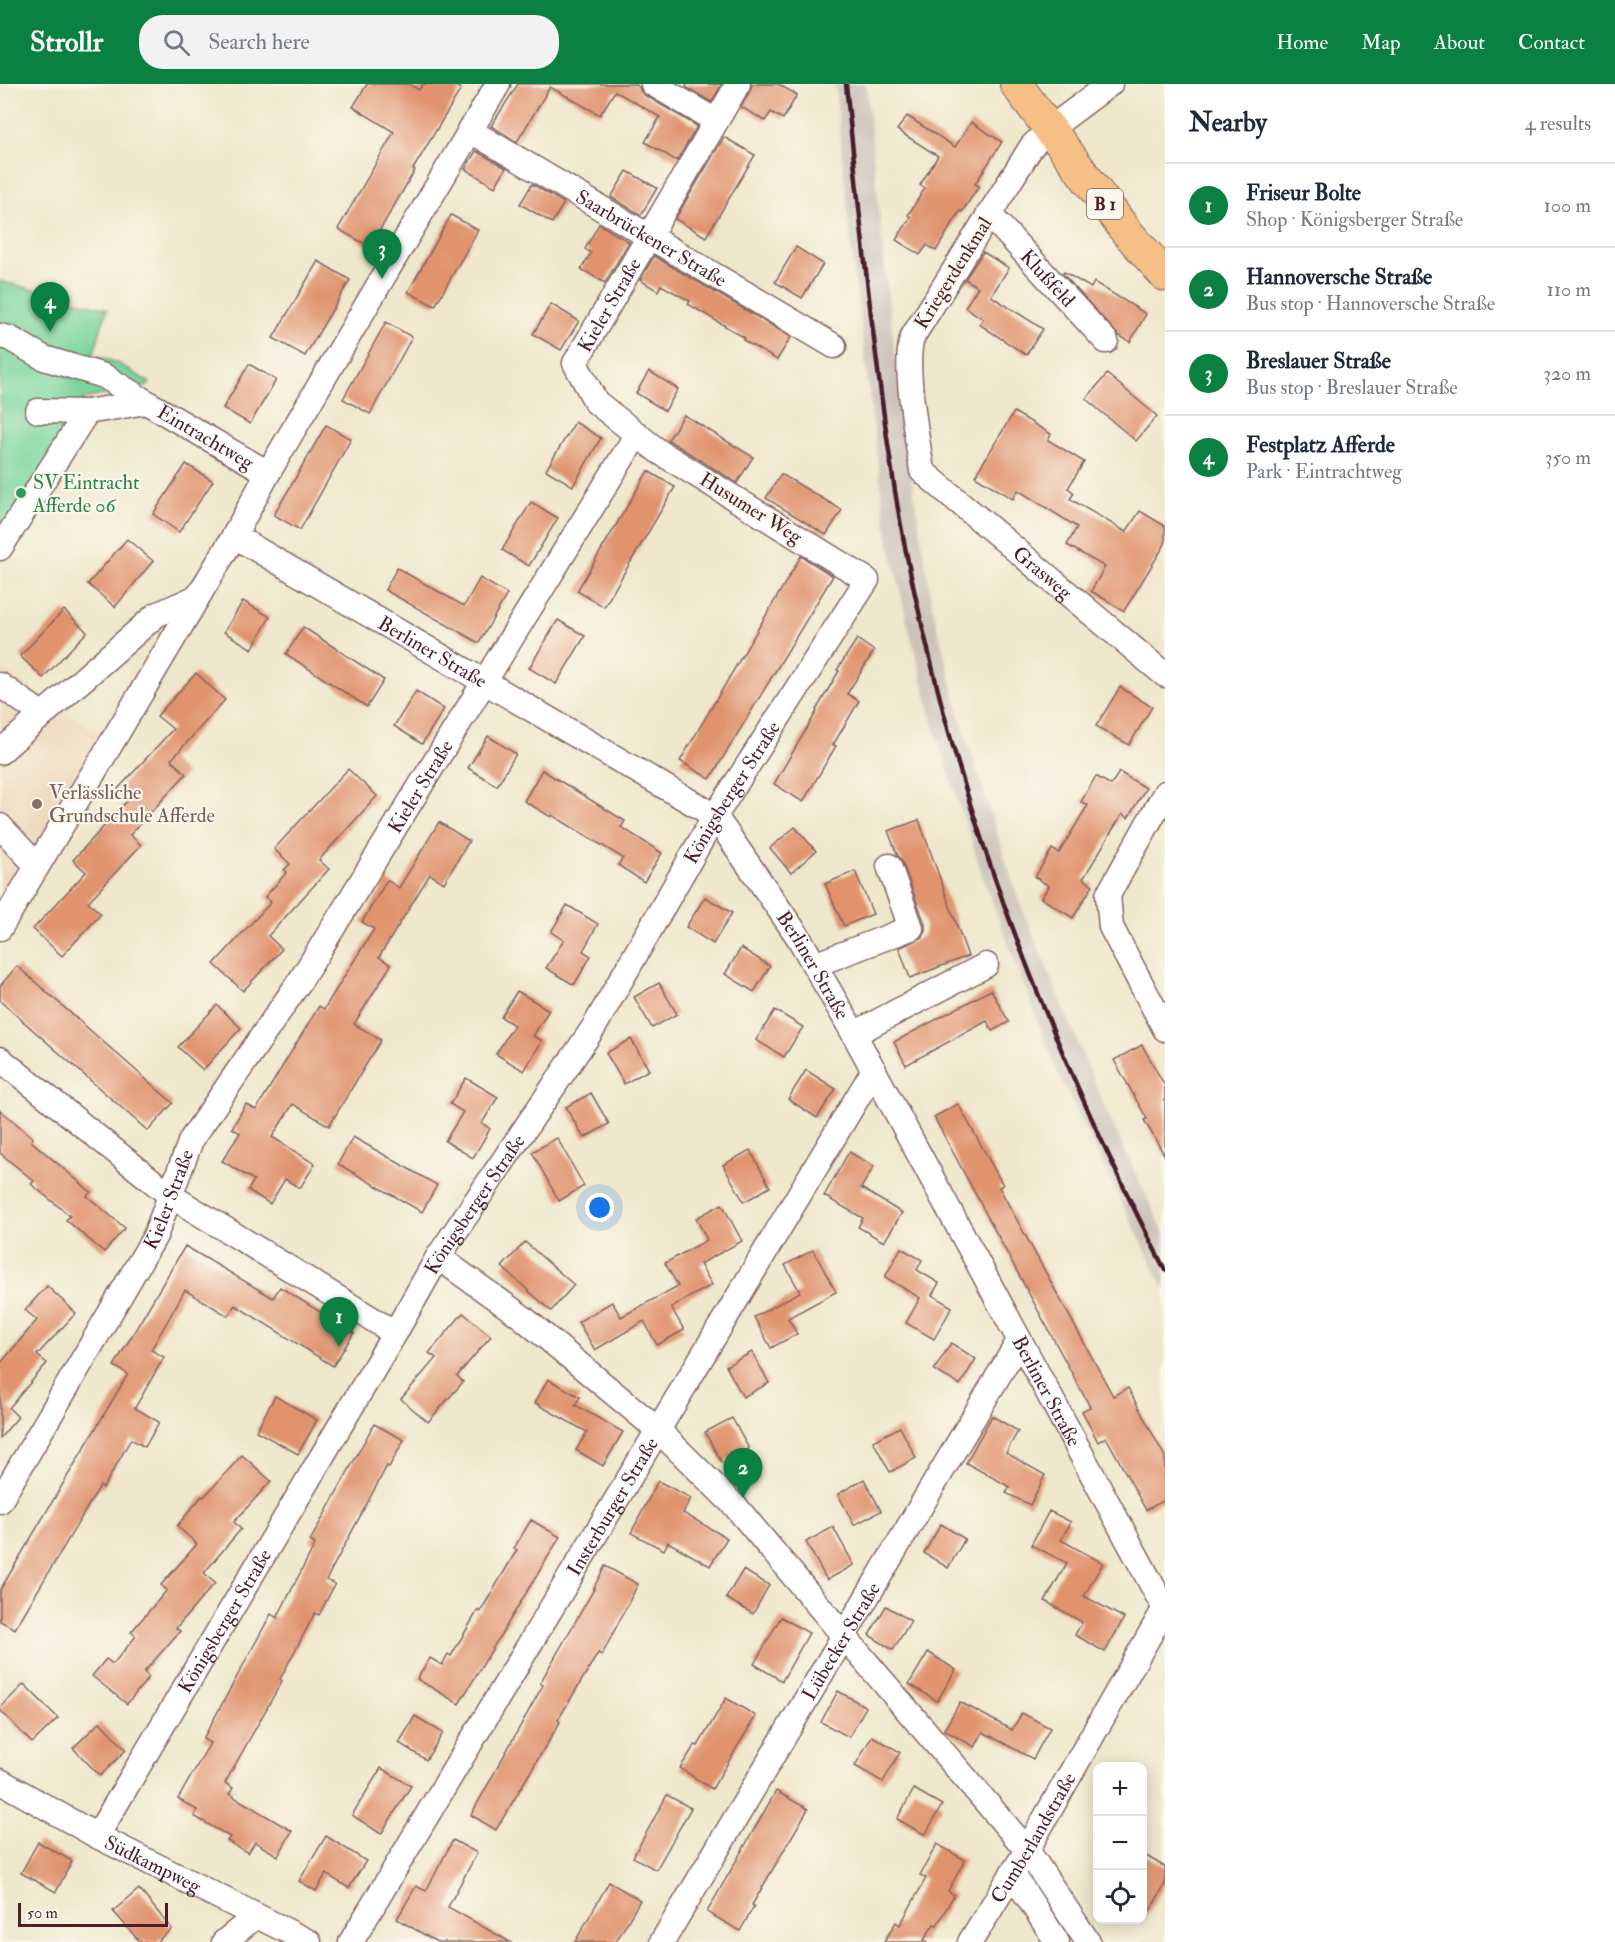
<!DOCTYPE html>
<html lang="en">
<head>
<meta charset="utf-8">
<style>
	body { margin:0; font-family:"IM FELL Double Pica",serif; background:#f2f2f3; color:#1f2937 }
	.controls { position:absolute; right:18px; bottom:18px; display:grid; overflow:hidden; border-radius:12px; box-shadow:0 3px 15px #0003 }
	.controls button { width:54px; height:54px; display:grid; place-items:center; padding:0; border:0; border-bottom:2px solid #e0e1e3; background:#fff; color:#1f2937; font:30px sans-serif }
	.scale { position:absolute; left:18px; bottom:15px; width:150px; box-sizing:border-box; padding-left:6px; border:3px solid #4a1f2b; border-top:0; font-size:16px; line-height:21px; white-space:nowrap; color:#4a1f2b; -webkit-text-stroke:4px #fbf7ec; paint-order:stroke }
	.you { position:absolute; left:600px; top:1124px; width:21px; height:21px; margin:-15px; border:4px solid #fff; border-radius:50%; background:#1a73e8; box-shadow:0 0 0 9px #1a73e833 }
	.badge { display:grid; place-items:center; width:39px; height:39px; border-radius:50%; background:#0b8043; color:#fff; font-size:20px; font-weight:700 }
	.pin { position:absolute; translate:-50% -50px; filter:drop-shadow(0 2px 3px #0008) }
	.pin::after { content:''; position:absolute; top:32px; width:21px; height:18px; background:inherit; clip-path:polygon(0 0,100% 0,50% 100%) }
	.list { margin:0; padding:0; list-style:none }
	h2 { display:flex; justify-content:space-between; align-items:center; height:78px; margin:0; padding:0 24px; font-size:26px }
	h2 small { font-size:20px; font-weight:400; color:#747a83 }
	.list li { display:grid; grid-template-columns:39px 1fr auto; gap:18px; align-items:center; box-sizing:border-box; height:84px; padding:0 24px; border-top:2px solid #e0e1e3 }
	.list b { display:block; font-size:22px; white-space:nowrap }
	.list p { margin:0; font-size:20px; white-space:nowrap; color:#747a83 }
	.list em { font-size:20px; font-style:normal; color:#747a83 }
	.icon { flex:none; width:33px; height:33px; fill:none; stroke:currentColor; stroke-width:2; stroke-linecap:round; stroke-linejoin:round }
	.map { position:relative; flex:none; width:1165px; height:1858px; overflow:hidden }
	header { display:flex; align-items:center; gap:36px; box-sizing:border-box; height:84px; padding:0 30px; background:#0b8043; color:#fff }
	header strong { font-size:28px }
	nav { display:flex; gap:33px; margin-inline-start:auto; font-size:21px }
	.search { width:420px; height:54px; background:#f2f2f3; display:flex; align-items:center; gap:15px; box-sizing:border-box; padding:0 21px; border-radius:24px; color:#747a83; font-size:22px }
	main { display:flex }
	aside { flex:1; background:#fff }
	.map>svg:first-child { display:block }
	.built { fill:#eed7bb }
	.industrial { fill:#ccc2b9 }
	.green { fill:#7cd69d; stroke:#637a64; stroke-width:1.5 }
	.building { fill:#e0936d }
	.lines { fill:none; stroke-linecap:round; stroke-linejoin:round }
	.minor-casing { stroke:#846563; stroke-width:27 }
	.major-casing { stroke:#846563; stroke-width:34 }
	.minor { stroke:#fff; stroke-width:24 }
	.major { stroke:#f5bf86; stroke-width:32 }
	.rail { stroke:#4a1f2b; stroke-width:4.5 }
	.leisure-dot { fill:#2e9e5b; stroke:#fbf7ec; stroke-width:2 }
	.education-dot { fill:#8d6e63; stroke:#fbf7ec; stroke-width:2 }
	.labels { text-anchor:middle; dominant-baseline:central; stroke-width:4.5; stroke-linejoin:round; paint-order:stroke }
	.shield { fill:#fbf7ec; stroke:#7f6065; stroke-width:1.5 }
	.shield-label { font-size:18px; font-weight:bold; fill:#4a1f2b }
	.street-label { font-size:20px; fill:#4a1f2b; stroke:#fbf7ec }
	.leisure-label { font-size:20px; fill:#27864d; stroke:#fbf7ec; text-anchor:start }
	.education-label { font-size:20px; fill:#785e54; stroke:#fbf7ec; text-anchor:start }
</style>
</head>
<body>
<header>
<strong>Strollr</strong>
<div class="search"><svg class="icon" aria-label="search" viewBox="0 0 24 24"><circle cx="10" cy="10" r="6"/><path d="M15 15l6 6"/></svg>Search here</div>
<nav><a>Home</a><a>Map</a><a>About</a><a>Contact</a></nav>
</header>
<main>
<div class="map">
<svg width="1165" height="1858" viewBox="0 0 1165 1858">
	<rect width="100%" height="100%" fill="#fbf7ec"/>
	<filter id="ink" filterUnits="userSpaceOnUse"><feTurbulence type="fractalNoise" baseFrequency=".0167" numOctaves="2"/><feDisplacementMap in="SourceGraphic" scale="12" xChannelSelector="R" yChannelSelector="G"/><feConvolveMatrix kernelMatrix="1 2 1 2 8 2 1 2 1" color-interpolation-filters="sRGB"/></filter>
	<filter id="wash" filterUnits="userSpaceOnUse"><feTurbulence type="fractalNoise" baseFrequency=".008" numOctaves="4" result="noise"/><feDisplacementMap in="SourceGraphic" scale="24" xChannelSelector="R" yChannelSelector="G"/><feGaussianBlur stdDeviation="1.35" result="paint"/><feColorMatrix in="noise" values="0 0 0 0 0 0 0 0 0 0 0 0 0 0 0 0 0 1.4 0 .05"/><feComposite in="paint" operator="in"/></filter>
	<g filter="url(#wash)">
		<rect width="100%" height="100%" fill="#efe7cb"/>
		<path class="built" d="M0 584 112 658 0 844Z"/>
		<path class="industrial" d="M835 0H866L885 185 905 355 933 525 960 634 1018 814 1109 1033 1165 1151V1206L1056 985 985 799 935 646 906 533 886 444 852 169Z"/>
		<path class="green" d="M0 197 107 225 93 271 117 279 150 299 147 302 83 315 84 346 0 471Z"/>
		<g id="blocks">
			<g class="building">
				<path d="M367 0H409L419 6 423 0H453L461 5 413 85 415 86 370 163 338 145 394 48 353 23Z"/>
				<path d="M518 0H635L639 3 641 8 646 12 697 42 677 77 645 58 660 33 615 7 600 31 550 3 517 58 491 42Z"/>
				<path d="M687 0H722L711 18 686 3Z"/>
				<path d="M752 0H778L797 11 783 35 771 28 765 37 741 23 750 7Z"/>
				<path d="M907 32 955 63 971 38 1002 58 975 100 979 102 962 128 960 127 936 167 927 161 920 171 896 156 911 133 908 131 925 104 920 101 938 72 897 46Z"/>
				<path d="M724 53 755 71 706 153 675 135Z"/>
				<path d="M476 67 506 84 495 103 465 85Z"/>
				<path d="M627 87 657 104 641 131 611 113Z"/>
				<path d="M532 100 564 119 552 139 520 120Z"/>
				<path d="M451 131 478 146 435 222 408 208Z"/>
				<path d="M599 140 629 158 605 199 581 185 591 169 585 165Z"/>
				<path d="M796 163 823 180 802 214 775 198Z"/>
				<path d="M983 168 1009 184 991 212 1043 245 1026 271 979 240 983 235 965 223 978 203 965 195Z"/>
				<path d="M654 172 791 253 777 276 743 256 745 254 688 220 690 217 661 201 658 207 640 196Z"/>
				<path d="M318 177 350 196 305 272 273 254Z"/>
				<path d="M1064 188 1091 204 1094 198 1146 230 1130 258 1118 251 1063 190Z"/>
				<path d="M551 220 579 237 561 266 533 250Z"/>
				<path d="M386 238 412 253 370 330 343 315Z"/>
				<path d="M249 280 276 296 250 340 223 324Z"/>
				<path d="M649 287 678 305 665 327 636 309Z"/>
				<path d="M1107 290 1157 332 1136 357 1086 315Z"/>
				<path d="M1014 328 1051 350 1048 356 1084 378 1068 404 1074 409 1070 415 1126 448 1140 427 1165 442V460L1124 527 1091 507 1105 483 1067 461 1077 443 1018 406 1013 415 975 392Z"/>
				<path d="M684 331 753 373 737 399 668 356Z"/>
				<path d="M575 338 601 354 573 402 546 386Z"/>
				<path d="M326 341 351 355 300 446 274 431Z"/>
				<path d="M186 380 213 397 179 448 153 430Z"/>
				<path d="M648 387 675 403 604 523 577 507Z"/>
				<path d="M781 390 842 426 826 451 766 414Z"/>
				<path d="M531 418 558 434 529 482 502 466Z"/>
				<path d="M127 455 153 477 115 523 88 500Z"/>
				<path d="M801 472 833 492 710 695 680 677Z"/>
				<path d="M397 484 464 522 480 494 507 510 479 559 385 506Z"/>
				<path d="M243 517 270 533 252 565 224 548Z"/>
				<path d="M64 526 87 548 43 594 20 572Z"/>
				<path d="M558 536 585 552 556 600 529 584Z"/>
				<path d="M303 543 384 596 367 623 286 570Z"/>
				<path d="M857 555 874 567 847 610 859 617 833 661 836 662 803 718 774 700 817 627 816 626 839 587 837 586Z"/>
				<path d="M196 589 225 616 171 676 186 690 130 751 141 761 88 818 101 830 62 872 33 845 86 788 73 776 129 715 118 705 173 645 157 632Z"/>
				<path d="M1120 603 1152 623 1129 661 1096 642Z"/>
				<path d="M416 607 444 625 422 660 394 642Z"/>
				<path d="M488 652 516 670 497 702 468 684Z"/>
				<path d="M348 685 377 712 319 776 329 785 268 852 282 865 243 907 214 880 271 818 265 813 287 788 284 786 290 780 274 765Z"/>
				<path d="M542 686 625 737 621 743 662 769 644 798 618 781 623 774 552 731 551 733 524 717Z"/>
				<path d="M1119 688 1146 704 1128 734 1122 730 1083 795 1093 801 1073 834 1041 814 1049 802 1035 793 1052 765 1059 769 1088 721 1081 718 1096 692 1111 701Z"/>
				<path d="M919 736 968 872 910 894 899 864 922 853 925 847V840L902 777 897 770 888 747Z"/>
				<path d="M439 738 469 757 444 799 430 790 379 873 391 881 354 940 381 956 329 1042 293 1020 272 1053 315 1080 300 1104 285 1095 270 1120 248 1106 254 1096 222 1077 240 1049 232 1044 246 1020 256 1026 319 922 324 925 374 845 362 838 387 796 399 804Z"/>
				<path d="M795 743 816 767 791 789 770 764Z"/>
				<path d="M855 787 873 830 844 842 825 800Z"/>
				<path d="M705 813 732 829 713 860 686 843Z"/>
				<path d="M567 821 598 840 583 867 591 872 574 901 546 884 564 856 551 848Z"/>
				<path d="M741 864 770 882 754 908 725 890Z"/>
				<path d="M17 882 173 1019 148 1047 0 917V902Z"/>
				<path d="M659 899 677 930 652 944 634 913Z"/>
				<path d="M991 906 1009 938 992 947 987 937 906 981 894 958Z"/>
				<path d="M517 907 549 926 533 952 542 957 524 987 496 970 514 941 501 933Z"/>
				<path d="M217 921 241 944 203 986 178 963Z"/>
				<path d="M775 926 803 943 784 973 756 956Z"/>
				<path d="M631 955 649 986 624 1000 606 969Z"/>
				<path d="M1142 961 1165 1002V1072L1144 1036 1147 1035 1114 976Z"/>
				<path d="M806 986 836 1005 817 1034 788 1015Z"/>
				<path d="M466 994 498 1013 482 1039 490 1045 473 1074 445 1057 463 1028 450 1020Z"/>
				<path d="M591 1009 609 1040 584 1054 566 1023Z"/>
				<path d="M958 1020 1003 1101 999 1103 1113 1312 1128 1304 1165 1373V1416L1146 1426 1106 1353 1098 1358 1082 1327 1090 1323 934 1033Z"/>
				<path d="M0 1026 33 1054 31 1057 91 1108 87 1112 125 1144 104 1168 66 1136 70 1132 31 1100 34 1097 0 1069Z"/>
				<path d="M353 1053 437 1101 422 1128 338 1080Z"/>
				<path d="M557 1054 584 1102 559 1117 532 1068Z"/>
				<path d="M750 1066 770 1103 744 1118 723 1081Z"/>
				<path d="M849 1068 874 1082 861 1104 902 1129 884 1158 858 1143 863 1134 824 1112Z"/>
				<path d="M722 1120 742 1157 700 1180 712 1201 671 1223 684 1246 657 1261 644 1237 595 1266 578 1238 612 1218 621 1233 678 1202 665 1179 707 1156 696 1134Z"/>
				<path d="M525 1158 574 1201 551 1227 502 1183Z"/>
				<path d="M185 1162 273 1214 280 1203 354 1249 333 1282 235 1221 228 1232 185 1206 151 1266 164 1273 135 1324 159 1338 145 1363 131 1355 103 1404 100 1402 15 1545 0 1537V1506L128 1290 114 1282Z"/>
				<path d="M901 1164 922 1176 917 1186 939 1199 932 1211 952 1223 934 1255 906 1239 920 1214 885 1193Z"/>
				<path d="M813 1166 836 1208 788 1234 797 1250 771 1264 754 1233 800 1208 785 1181Z"/>
				<path d="M47 1202 76 1229 37 1271 47 1279 9 1324 18 1333 0 1354V1280L37 1236 25 1226Z"/>
				<path d="M463 1229 491 1252 457 1292 463 1298 428 1338 401 1315 436 1274 429 1269Z"/>
				<path d="M951 1259 976 1275 960 1301 934 1286Z"/>
				<path d="M752 1268 769 1299 743 1313 726 1282Z"/>
				<path d="M548 1295 580 1313 575 1321 623 1348 603 1382 576 1366 587 1348 535 1319Z"/>
				<path d="M275 1312 317 1336 298 1370 256 1347Z"/>
				<path d="M992 1332 1018 1347 1006 1369 1045 1391 1030 1421 1006 1409 1010 1403 966 1379Z"/>
				<path d="M732 1334 749 1365 722 1379 705 1348Z"/>
				<path d="M374 1340 404 1356 389 1383 387 1382 326 1496 335 1500 319 1531 315 1529 280 1595 282 1597 225 1699 233 1704 229 1710 292 1747 278 1772 255 1758 248 1769 227 1757 230 1753 194 1732 197 1726 178 1715 210 1659 203 1655 271 1530 277 1534 315 1460 310 1457Z"/>
				<path d="M900 1343 916 1374 890 1388 873 1357Z"/>
				<path d="M242 1371 271 1397 234 1438 241 1445 204 1489 215 1499 176 1544 180 1547 144 1588 149 1593 127 1620 92 1592 106 1575 113 1580 136 1552 131 1548 167 1506 161 1501 197 1460 177 1442 202 1412 204 1413Z"/>
				<path d="M864 1395 881 1427 854 1441 838 1410Z"/>
				<path d="M658 1397 691 1414 683 1429 727 1454 710 1482 668 1458 664 1466 631 1449Z"/>
				<path d="M1049 1427 1071 1438 1061 1456 1103 1479 1084 1512 1124 1534 1105 1568 1075 1551 1082 1538 1045 1517 1067 1479 1031 1461Z"/>
				<path d="M531 1436 560 1453 459 1620 417 1595 430 1574 442 1581 448 1570 451 1572 478 1526 480 1528 517 1466 514 1464Z"/>
				<path d="M941 1440 965 1455 948 1484 924 1469Z"/>
				<path d="M833 1443 854 1481 827 1496 806 1458Z"/>
				<path d="M605 1482 638 1500 602 1571 598 1569 558 1636 560 1638 496 1746 471 1731 543 1601 540 1599 594 1505H593Z"/>
				<path d="M743 1486 769 1501 753 1530 726 1514Z"/>
				<path d="M886 1522 911 1537 893 1566 869 1551Z"/>
				<path d="M781 1533 809 1549 782 1597 754 1580Z"/>
				<path d="M928 1568 956 1586 937 1617 909 1600Z"/>
				<path d="M24 1600 58 1634 32 1659 0 1626V1624Z"/>
				<path d="M838 1607 866 1623 849 1653 821 1638Z"/>
				<path d="M726 1614 756 1632 712 1705 680 1684 695 1661 698 1662Z"/>
				<path d="M960 1618 1012 1646 1022 1629 1050 1644 1033 1675 983 1648 975 1663 944 1646Z"/>
				<path d="M415 1632 443 1649 426 1676 399 1659Z"/>
				<path d="M100 1638 126 1666 100 1692 73 1664Z"/>
				<path d="M872 1652 900 1668 883 1698 855 1682Z"/>
				<path d="M381 1684 411 1702 381 1750 352 1731Z"/>
				<path d="M914 1705 942 1721 925 1751 897 1735Z"/>
				<path d="M776 1707 808 1725 752 1821 754 1822 740 1847 707 1828Z"/>
				<path d="M667 1711 691 1724 656 1786 633 1773Z"/>
				<path d="M326 1752 366 1777 349 1804 326 1790 316 1807 299 1797Z"/>
				<path d="M453 1756 477 1769 448 1823 510 1858H437L397 1835 416 1802 426 1807Z"/>
				<path d="M38 1758 72 1777 56 1808 21 1789Z"/>
				<path d="M937 1760 965 1776 948 1807 954 1811 937 1841 934 1840 924 1856 928 1858H884L896 1838 900 1841 926 1794 920 1791Z"/>
				<path d="M1143 1770 1165 1783V1800L1143 1839Z"/>
				<path d="M609 1798 640 1816 616 1858H575Z"/>
				<path d="M139 1805 172 1845 156 1858H140L113 1827Z"/>
			</g>
		</g>
	</g>
	<g filter="url(#ink)">
		<use href="#blocks" fill-opacity="0" stroke="#846563" stroke-width="1.5"/>
		<g class="lines">
			<defs>
				<g id="minor">
					<path d="M653 0 716 37"/>
					<path id="s1" d="M1110 0 1051 44 1032 62 913 252C902 276 918 358 922 387L1165 591"/>
					<path id="s2" d="M469 46 834 262"/>
					<path id="s3" d="M989 130 1106 257"/>
					<path d="M0 252 9 254 44 274 104 292 146 318"/>
					<path id="s4" d="M38 327 87 328 146 318 268 389"/>
					<path id="s5" d="M234 452 715 732 799 854 854 950 1165 1525"/>
					<path d="M0 464 87 328"/>
					<path d="M0 601 43 631"/>
					<path d="M0 668 156 531 197 513"/>
					<path d="M1165 709 1108 811 1111 843 1165 945"/>
					<path d="M0 742 37 782"/>
					<path d="M0 844 112 658 234 452 268 389 382 195 498 0"/>
					<path d="M814 881 911 844 889 782"/>
					<path d="M854 950 986 881"/>
					<path d="M0 975 171 1112 395 1249"/>
					<path d="M438 1173 522 1233 658 1346 736 1423 843 1551 1027 1766 1088 1858"/>
					<path id="s6" d="M0 1417 155 1152 191 1056 302 894 637 350"/>
					<path id="s7" d="M0 1697 97 1752 309 1858"/>
					<path id="s8" d="M97 1752 395 1249 438 1173 594 943 715 732 867 496 658 367 596 318 575 279 738 0"/>
					<path d="M1012 1789 1057 1858"/>
					<path d="M224 1858 256 1832"/>
					<path id="s9" d="M351 1858 874 986"/>
					<path id="s10" d="M662 1858 1019 1257"/>
					<path id="s11" d="M970 1858 1027 1766 1165 1524"/>
				</g>
				<path id="major" d="M1016 0 1126 147 1165 191"/>
			</defs>
			<use href="#minor" class="minor-casing"/>
			<use href="#major" class="major-casing"/>
			<use href="#minor" class="minor"/>
			<use href="#major" class="major"/>
			<path class="rail" d="M846 0C860 136 874 272 895 407 904 464 917 522 931 578 980 785 1068 997 1165 1186"/>
		</g>
	</g>
	<circle class="leisure-dot" cx="21" cy="409" r="6"/>
	<circle class="education-dot" cx="37" cy="720" r="6"/>
	<g class="labels">
		<rect class="shield" x="1087" y="105" width="36" height="30" rx="4.5"/>
		<g class="shield-label">
			<text x="1105" y="120">B 1</text>
		</g>
		<g class="street-label">
			<text stroke="none"><textPath href="#s2" startOffset="212">Saarbrückener Straße</textPath></text>
			<text transform="translate(953 189) rotate(-58)">Kriegerdenkmal</text>
			<text stroke="none"><textPath href="#s3" startOffset="87">Klußfeld</textPath></text>
			<text stroke="none"><textPath href="#s8" startOffset="1910">Kieler Straße</textPath></text>
			<text stroke="none"><textPath href="#s4" startOffset="178">Eintrachtweg</textPath></text>
			<text transform="translate(751 424) rotate(32)">Husumer Weg</text>
			<text stroke="none"><textPath href="#s1" startOffset="618">Grasweg</textPath></text>
			<text stroke="none"><textPath href="#s5" startOffset="230">Berliner Straße</textPath></text>
			<text stroke="none"><textPath href="#s6" startOffset="831">Kieler Straße</textPath></text>
			<text stroke="none"><textPath href="#s8" startOffset="1222">Königsberger Straße</textPath></text>
			<text stroke="none"><textPath href="#s5" startOffset="735">Berliner Straße</textPath></text>
			<text stroke="none"><textPath href="#s6" startOffset="346">Kieler Straße</textPath></text>
			<text stroke="none"><textPath href="#s8" startOffset="736">Königsberger Straße</textPath></text>
			<text stroke="none"><textPath href="#s5" startOffset="1221">Berliner Straße</textPath></text>
			<text stroke="none"><textPath href="#s9" startOffset="508">Insterburger Straße</textPath></text>
			<text stroke="none"><textPath href="#s8" startOffset="250">Königsberger Straße</textPath></text>
			<text stroke="none"><textPath href="#s10" startOffset="350">Lübecker Straße</textPath></text>
			<text stroke="none"><textPath href="#s11" startOffset="122">Cumberlandstraße</textPath></text>
			<text stroke="none"><textPath href="#s7" startOffset="174">Südkampweg</textPath></text>
		</g>
		<g class="leisure-label">
			<text x="33" y="398">SV Eintracht<tspan x="33" dy="23">Afferde 06</tspan></text>
		</g>
		<g class="education-label">
			<text x="49" y="708">Verlässliche<tspan x="49" dy="23">Grundschule Afferde</tspan></text>
		</g>
	</g>
</svg>
<div class="controls">
<button>+</button>
<button>−</button>
<button><svg class="icon" aria-label="locate" viewBox="0 0 24 24"><circle cx="12" cy="12" r="6"/><path d="M12 2v4M12 18v4M2 12h4M18 12h4"/></svg></button>
</div>
<div class="scale">50 m</div>
<div class="you"></div>
<div class="pin badge" style="left:339px;top:1263px">1</div>
<div class="pin badge" style="left:743px;top:1414px">2</div>
<div class="pin badge" style="left:382px;top:195px">3</div>
<div class="pin badge" style="left:50px;top:248px">4</div>
</div>
<aside>
<h2>Nearby<small>4 results</small></h2>
<ul class="list">
<li><span class="badge">1</span><div><b>Friseur Bolte</b><p>Shop · Königsberger Straße</p></div><em>100 m</em></li>
<li><span class="badge">2</span><div><b>Hannoversche Straße</b><p>Bus stop · Hannoversche Straße</p></div><em>110 m</em></li>
<li><span class="badge">3</span><div><b>Breslauer Straße</b><p>Bus stop · Breslauer Straße</p></div><em>320 m</em></li>
<li><span class="badge">4</span><div><b>Festplatz Afferde</b><p>Park · Eintrachtweg</p></div><em>350 m</em></li>
</ul>
</aside>
</main>
</body>
</html>
